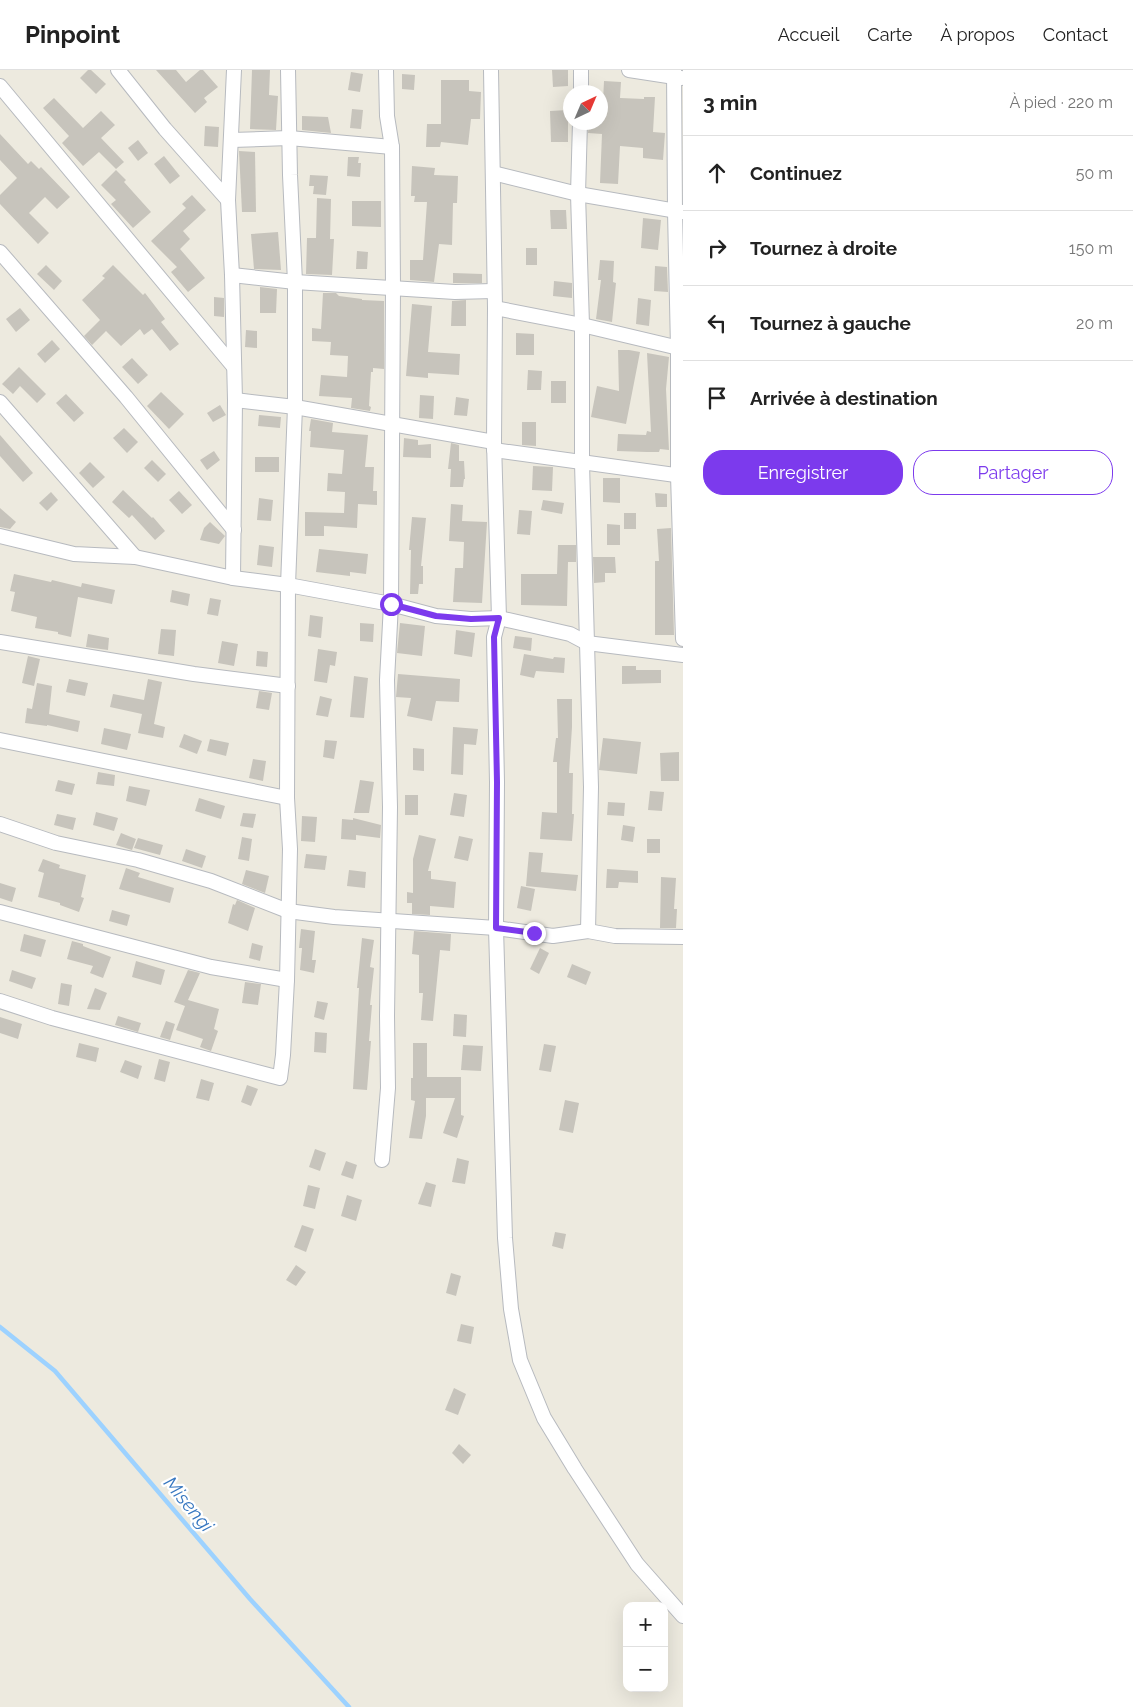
<!DOCTYPE html>
<html lang="fr">
<head>
<meta charset="utf-8">
<style>
	body { margin:0; font-family:Raleway,sans-serif; background:#f2f2f2; color:#222 }
	.controls { position:absolute; right:15px; bottom:15px; display:grid; overflow:hidden; border-radius:10px; box-shadow:0 5px 20px #0002 }
	.controls button { width:45px; height:45px; display:grid; place-items:center; padding:0; border:0; border-bottom:1px solid #e0e0e0; background:#fff; color:#222; font:25px sans-serif }
	.compass { position:absolute; left:563px; top:15px; width:45px; height:45px; border-radius:50%; background:#fff; box-shadow:0 5px 20px #0002; rotate:44deg }
	.stop { position:absolute; width:15px; height:15px; margin:-11px; border:4px solid #7c3aed; border-radius:50%; background:#fff }
	.stop.end { background:#7c3aed; border-color:#fff; box-shadow:0 1px 5px #0008 }
	.list { margin:0; padding:0; list-style:none }
	h2 { display:flex; justify-content:space-between; align-items:center; height:65px; margin:0; padding:0 20px; font-size:21px }
	h2 small { font-size:16px; font-weight:400; color:#767676 }
	.list li { display:grid; grid-template-columns:32px 1fr auto; gap:15px; align-items:center; box-sizing:border-box; height:75px; padding:0 20px; border-top:1px solid #e0e0e0 }
	.list b { display:block; font-size:19px; white-space:nowrap }
	.list em { font-size:16px; font-style:normal; color:#767676 }
	.actions { display:flex; gap:10px; padding:15px 20px }
	.actions a { flex:1; padding:11px 0; border:1px solid #7c3aed; border-radius:20px; text-align:center; font-size:18px; color:#7c3aed }
	.actions .main { background:#7c3aed; color:#fff }
	.icon { flex:none; width:28px; height:28px; fill:none; stroke:currentColor; stroke-width:2; stroke-linecap:round; stroke-linejoin:round }
	.map { position:relative; flex:none; width:683px; height:1637px; overflow:hidden }
	header { display:flex; align-items:center; gap:30px; box-sizing:border-box; height:70px; padding:0 25px; background:#fff; border-bottom:1px solid #e0e0e0 }
	header strong { font-size:24px }
	nav { display:flex; gap:28px; margin-inline-start:auto; font-size:18px }
	main { display:flex }
	aside { flex:1; background:#fff }
	.map>svg:first-child { display:block }
	.lines { fill:none; stroke-linecap:round; stroke-linejoin:round }
	.stream { stroke:#9dd2ff; stroke-width:4.5 }
	.building { fill:#c7c4bc }
	.minor-casing { stroke:#b7babf; stroke-width:16 }
	.minor { stroke:#fff; stroke-width:14 }
	.route { stroke:#7c3aed; stroke-width:6 }
	.labels { text-anchor:middle; dominant-baseline:central; stroke-width:4.5; stroke-linejoin:round; paint-order:stroke }
	.water-label { font-size:19px; font-style:italic; fill:#3777c0; stroke:#fff }
</style>
</head>
<body>
<header>
<strong>Pinpoint</strong>
<nav><a>Accueil</a><a>Carte</a><a>À propos</a><a>Contact</a></nav>
</header>
<main>
<div class="map">
<svg width="683" height="1637" viewBox="0 0 683 1637">
	<rect width="100%" height="100%" fill="#edeadf"/>
	<g class="lines">
		<path class="stream" d="M0 1257 55 1301 250 1529 349 1637"/>
	</g>
	<g class="building">
		<path d="M88 0H91L106 14 96 24 80 8Z"/>
		<path d="M156 0H176L186 12 200 0H203L218 17 204 28 207 32 195 43Z"/>
		<path d="M252 0H270L269 25 278 26 276 60 250 59Z"/>
		<path d="M552 0H568V16L553 17Z"/>
		<path d="M351 2 363 4 360 22 348 20Z"/>
		<path d="M402 4 415 5 414 20 402 19Z"/>
		<path d="M441 10H469V21L481 22 480 49H471L468 75 441 72 440 77H426L427 54H441Z"/>
		<path d="M604 11 621 12 620 28 644 29V27H655L653 62 665 63 663 90 643 88V78L620 76 618 114 600 113 602 64 588 63 589 52H602Z"/>
		<path d="M54 28 83 58 101 41 115 55 101 68 124 92 116 99 99 82 83 96 62 73 69 66 43 38Z"/>
		<path d="M352 39 363 40 361 59 350 58Z"/>
		<path d="M568 40V72H551L550 41Z"/>
		<path d="M302 46 328 47 331 63 302 60Z"/>
		<path d="M205 56 219 57 218 77 204 76Z"/>
		<path d="M0 64 28 94 31 91 39 99 41 97 70 127 57 139 45 127 29 143 49 163 38 174 0 134V125L17 108 0 90Z"/>
		<path d="M138 70 148 83 138 91 128 78Z"/>
		<path d="M239 81 255 82 256 142H242Z"/>
		<path d="M164 86 180 106 170 114 154 94Z"/>
		<path d="M348 87H359L358 93H361L360 107 347 106Z"/>
		<path d="M412 96 435 98 434 105 458 106 457 133H453L452 175 439 174 434 212 410 210V190H423L427 132H414L415 126H411Z"/>
		<path d="M116 100 126 110 124 112 151 142 133 158 111 134 116 130 101 115Z"/>
		<path d="M310 105 328 106 326 125 313 124 314 116H309Z"/>
		<path d="M192 125 206 140 183 161 190 169 180 179 205 208 188 222 171 202 177 197 151 171 186 138 182 134Z"/>
		<path d="M317 128 331 129 330 169H334L332 205 306 204 307 168H316Z"/>
		<path d="M352 131H381V157L352 156Z"/>
		<path d="M550 140H566L567 159H551Z"/>
		<path d="M643 148 661 150 658 180 641 178Z"/>
		<path d="M278 162 281 200 254 199 251 164Z"/>
		<rect x="526" y="178" width="11" height="17"/>
		<path d="M357 181 368 182 367 199H356Z"/>
		<path d="M600 190 614 191 613 212 616 213 612 252 596 249 601 210H598Z"/>
		<path d="M46 195 62 211 54 220 37 204Z"/>
		<path d="M113 195 143 225 145 223 165 249 161 252 179 274 170 281 152 259 144 265 140 259 121 276 106 261 92 275 84 266 100 250 82 230 105 208 102 206Z"/>
		<path d="M655 196 667 197 668 222 654 221Z"/>
		<path d="M453 203 482 204V213H453Z"/>
		<path d="M554 211 572 213V228L553 226Z"/>
		<path d="M260 217 277 219 276 243H260Z"/>
		<path d="M323 223H336L339 226 362 229V230L384 231V299L373 298V302H371L369 336 371 337 370 341 351 338 352 328 319 326 321 305 347 307 348 286 330 285 331 272 312 271V258L321 259Z"/>
		<path d="M214 227 224 228V247L214 246Z"/>
		<path d="M638 228 651 230 649 256 636 254Z"/>
		<path d="M466 230V256H451L452 231Z"/>
		<path d="M412 234 432 236 428 282 460 284 459 305 428 303V308L406 306Z"/>
		<path d="M20 238 30 250 16 262 6 249Z"/>
		<path d="M246 260 257 261V278L245 277Z"/>
		<path d="M516 263 534 264V285H516Z"/>
		<path d="M52 270 60 279 45 293 37 284Z"/>
		<path d="M618 280H629L640 282 626 354 591 347 597 316 619 321Z"/>
		<path d="M647 283 669 287 666 319 669 380 660 379 659 382H647L617 381 618 364 646 365 647 361 651 362Z"/>
		<path d="M132 288 148 305 138 314 122 297Z"/>
		<path d="M19 297 46 324 37 333 20 316 13 324 2 314Z"/>
		<path d="M528 300 542 301 541 320H527Z"/>
		<rect x="551" y="311" width="15" height="22"/>
		<path d="M161 322 184 344 169 359 147 336Z"/>
		<path d="M66 324 84 343 74 352 56 333Z"/>
		<path d="M420 325 434 326 433 349 419 348Z"/>
		<path d="M456 327 469 329 467 346 454 345Z"/>
		<path d="M220 335 226 345 213 352 207 343Z"/>
		<path d="M259 345 281 347 280 358 258 356Z"/>
		<path d="M311 349 333 353 332 362 368 365 365 397H374L373 421H377V435L358 434 357 458 324 456V466H305V442L344 443 345 422 327 421 328 403 342 404 344 380 310 377 311 361H309Z"/>
		<path d="M522 352H536V376L522 375Z"/>
		<path d="M124 358 138 372 127 383 113 368Z"/>
		<path d="M0 365 33 403 23 412 0 386Z"/>
		<path d="M404 368 418 370V375L431 374V388L403 387Z"/>
		<path d="M451 373 459 375V391H464L465 409H464L463 417H450L451 399H448Z"/>
		<path d="M214 381 220 390 207 400 200 390Z"/>
		<rect x="255" y="387" width="24" height="15"/>
		<path d="M152 390 166 404 158 412 144 398Z"/>
		<path d="M90 392 105 407 93 418 79 403Z"/>
		<path d="M533 396 553 397 552 421 532 420Z"/>
		<path d="M603 408H620V433L603 432Z"/>
		<path d="M123 420 152 448 153 447 165 461 155 470 132 445 129 448 112 432Z"/>
		<path d="M179 421 192 435 182 444 169 430Z"/>
		<path d="M51 422 58 430 47 441 39 433Z"/>
		<path d="M655 423 667 424V437H656Z"/>
		<path d="M259 428 273 430 271 451 257 450Z"/>
		<path d="M543 430 564 433 562 444 541 440Z"/>
		<path d="M451 434 463 435 462 451 487 452 482 533 453 532 455 498H463L464 472 449 471Z"/>
		<path d="M0 438 16 452 10 459 0 457Z"/>
		<path d="M519 440 532 441 530 465 517 464Z"/>
		<rect x="624" y="443" width="12" height="16"/>
		<path d="M412 447 426 448 421 496H423V514H419L418 524H410L411 480H409Z"/>
		<path d="M210 452 225 466 219 474 200 470 204 458Z"/>
		<path d="M607 454 620 455V475H607Z"/>
		<path d="M671 458 674 565H655V491H659L657 459Z"/>
		<path d="M259 475 274 477 272 497 257 495Z"/>
		<path d="M558 475H576V492H568L567 536 521 535V504H557Z"/>
		<path d="M319 479 368 484 366 504 350 502V506L316 502Z"/>
		<path d="M593 487H615L616 503H605V512L594 513Z"/>
		<path d="M14 504 51 512 52 510 81 517 82 513 115 520 112 534 78 527 71 567 58 564V562L35 558 37 547 11 541 15 522 10 521Z"/>
		<path d="M172 520 190 524 188 536 170 532Z"/>
		<path d="M210 528 221 530 218 546 207 544Z"/>
		<path d="M310 545 323 547 321 568 308 566Z"/>
		<path d="M360 553 374 554 373 572 360 571Z"/>
		<path d="M400 553 425 556 422 586 397 583Z"/>
		<path d="M161 559 176 560 174 586 158 584Z"/>
		<path d="M456 560 475 563 472 587 454 584Z"/>
		<path d="M88 564 109 568 108 580 86 577Z"/>
		<path d="M515 566 532 568 531 581 513 578Z"/>
		<path d="M222 571 238 574 234 596 218 593Z"/>
		<path d="M318 579 337 582 335 596 330 595 327 613 314 611Z"/>
		<path d="M257 581 268 582 267 597 256 596Z"/>
		<path d="M524 584 553 589 554 587 565 588 564 603 536 601 534 608 520 605Z"/>
		<path d="M28 586 40 589 34 616 22 613Z"/>
		<path d="M622 596H636V600H661V613L622 614Z"/>
		<path d="M398 604 460 609 459 632 436 631 432 651 407 646 411 628 396 627Z"/>
		<path d="M354 606 368 608 364 648 350 647Z"/>
		<path d="M69 609 88 613 85 626 66 622Z"/>
		<path d="M148 609 162 612 154 654 165 657 163 668 138 663 142 644 110 637 113 624 144 630Z"/>
		<path d="M37 613 52 616 49 644 80 651 78 662 47 655V656L25 653 27 638 32 639Z"/>
		<path d="M259 621 272 623 269 640 256 638Z"/>
		<path d="M320 626 332 629 328 647 316 645Z"/>
		<path d="M557 629H572V657L569 703H573L572 744H574L572 771 540 769 542 742 557 743V692H553L556 668H558Z"/>
		<path d="M453 657 478 659 476 675 464 674 463 705 451 704Z"/>
		<path d="M104 658 131 664 127 680 101 674Z"/>
		<path d="M184 664 202 671 197 684 179 677Z"/>
		<path d="M603 668 641 672 637 704 599 700Z"/>
		<path d="M210 669 229 673 226 686 207 681Z"/>
		<path d="M325 670 337 671 334 689 323 687Z"/>
		<path d="M413 678 424 679V701L413 700Z"/>
		<path d="M679 682V711H661L660 683Z"/>
		<path d="M253 689 266 691 263 711 249 708Z"/>
		<path d="M98 702 115 705 114 716 96 714Z"/>
		<path d="M58 710 75 714 72 725 55 721Z"/>
		<path d="M360 710 374 712 369 743H354Z"/>
		<path d="M129 716 150 720 146 736 126 731Z"/>
		<path d="M650 721 664 722 662 741 648 740Z"/>
		<path d="M454 723 467 725 464 747 450 745Z"/>
		<rect x="405" y="725" width="13" height="20"/>
		<path d="M199 728 225 736 221 749 195 741Z"/>
		<path d="M608 732 625 733 624 746 607 745Z"/>
		<path d="M96 742 118 748 114 761 93 755Z"/>
		<path d="M243 743 256 744 253 758 240 756Z"/>
		<path d="M57 744 76 748 73 760 54 755Z"/>
		<path d="M302 746 317 747 315 772 301 771Z"/>
		<path d="M353 748 381 755 380 768 356 765V770L341 769 342 749 353 750Z"/>
		<path d="M623 755 635 757 633 772 621 770Z"/>
		<path d="M121 763 136 769 132 780 116 775Z"/>
		<path d="M419 765 436 769 428 801H431V809L456 812 454 838 430 836V845L412 844V833H407V822L413 823V789Z"/>
		<path d="M459 766 473 769 468 791 454 788Z"/>
		<path d="M242 767 252 769 249 791 238 789Z"/>
		<path d="M138 768 163 775 160 785 134 778Z"/>
		<rect x="647" y="769" width="13" height="14"/>
		<path d="M186 779 206 786 202 798 182 791Z"/>
		<path d="M529 782 543 783 541 802 578 805 576 821 526 816Z"/>
		<path d="M306 784 327 786 325 800 304 798Z"/>
		<path d="M43 789 60 795 59 798 86 805 81 827 84 828 79 842 60 835V833L38 827 44 803 38 801Z"/>
		<path d="M126 798 140 803 138 807 174 818 170 833 119 819Z"/>
		<path d="M607 799 638 801V813L619 812 618 818H606Z"/>
		<path d="M246 800 269 806 265 823 242 814Z"/>
		<path d="M349 800 366 802 365 818 347 816Z"/>
		<path d="M661 807 676 808 674 839H677L676 858H660Z"/>
		<path d="M0 813 16 818 12 832 0 828Z"/>
		<path d="M521 816 535 819 531 841 517 838Z"/>
		<path d="M237 830 255 838 248 861 228 853 233 834 235 835Z"/>
		<path d="M112 840 130 845 127 856 109 851Z"/>
		<path d="M301 859 315 861 312 890H316L314 903 300 900 302 878H299Z"/>
		<path d="M414 861 451 864 450 881 440 880 433 951 421 950 423 923H419V885L412 884Z"/>
		<path d="M24 864 46 870 41 887 20 881Z"/>
		<path d="M362 868 374 870 370 897 374 898 370 935H372L369 971H371L367 1020 353 1019 359 918H357Z"/>
		<path d="M72 871 83 874V876L111 887 103 908 90 903 93 896 67 889Z"/>
		<path d="M252 873 263 876 260 891 249 888Z"/>
		<path d="M540 878 549 883 539 904 530 899Z"/>
		<path d="M136 891 165 900 161 915 132 907Z"/>
		<path d="M572 894 591 902 586 915 567 907Z"/>
		<path d="M12 900 36 908 32 919 9 911Z"/>
		<path d="M188 900 200 903 188 930 219 939 214 959 218 961 211 981 200 977 203 969 176 960 185 936 174 932Z"/>
		<path d="M245 912 261 914 258 935 242 933Z"/>
		<path d="M61 913 72 915 69 936 58 934Z"/>
		<path d="M95 918 107 923 100 940 87 939Z"/>
		<path d="M317 931 328 933 324 950 314 947Z"/>
		<path d="M454 944 467 945 466 967 453 966Z"/>
		<path d="M118 946 141 953 138 962 115 955Z"/>
		<path d="M0 947 22 954 18 969 0 963Z"/>
		<path d="M166 951 175 954 170 970 160 967Z"/>
		<path d="M315 962 327 963 326 983 314 982Z"/>
		<path d="M79 973 99 978 96 992 76 987Z"/>
		<path d="M413 973H427V1007H461V1045L464 1046 457 1068 443 1063 455 1028H426V1046L422 1069 409 1068 415 1031 411 1030V1008H413Z"/>
		<path d="M544 974 556 976 551 1002 539 1000Z"/>
		<path d="M463 975 483 976 481 1001 461 1000Z"/>
		<path d="M159 989 170 992 165 1012 154 1009Z"/>
		<path d="M125 990 142 996 138 1009 120 1002Z"/>
		<path d="M201 1009 214 1013 209 1031 196 1028Z"/>
		<path d="M247 1015 258 1019 251 1036 241 1032Z"/>
		<path d="M565 1030 579 1033 573 1063 559 1060Z"/>
		<path d="M315 1079 326 1083 320 1101 309 1097Z"/>
		<path d="M457 1088 469 1091 465 1114 452 1112Z"/>
		<path d="M346 1091 357 1095 353 1109 341 1105Z"/>
		<path d="M426 1112 436 1115 431 1137 418 1134Z"/>
		<path d="M308 1115 320 1118 315 1139 303 1136Z"/>
		<path d="M347 1125 362 1130 356 1151 341 1146Z"/>
		<path d="M302 1155 314 1159 306 1182 294 1177Z"/>
		<path d="M555 1162 566 1164 563 1179 552 1176Z"/>
		<path d="M296 1195 306 1202 296 1216 286 1210Z"/>
		<path d="M451 1203 461 1206 456 1226 446 1223Z"/>
		<path d="M461 1254 474 1257 471 1274 457 1271Z"/>
		<path d="M454 1318 466 1324 458 1345 445 1340Z"/>
		<path d="M459 1374 471 1385 463 1394 452 1383Z"/>
	</g>
	<g class="lines">
		<defs>
			<g id="minor">
				<path d="M118 0 165 59 228 130"/>
				<path d="M491 0 495 238 494 372 499 548 494 567 497 712 496 858 505 1168 511 1239 520 1290 544 1348 575 1399 637 1494 683 1546"/>
				<path d="M629 0 681 8"/>
				<path d="M674 0 675 141 678 278V405L683 569"/>
				<path d="M0 16 234 297"/>
				<path d="M581 22V0"/>
				<path d="M580 52 578 124 582 255V393L591 717 588 861"/>
				<path d="M232 70 289 68 392 77"/>
				<path d="M493 103 578 124 683 142"/>
				<path d="M0 182 126 327 234 460"/>
				<path d="M232 205 295 212 455 222 493 221"/>
				<path d="M495 238 582 255 683 279"/>
				<path d="M235 330 295 337 494 372"/>
				<path d="M0 332 135 487"/>
				<path d="M494 380 683 406"/>
				<path d="M0 466 74 484 135 487 233 508 288 515 391 534 436 546 471 549 499 548 570 564 587 573 683 585"/>
				<path d="M233 508 235 330 232 205 228 130 234 0"/>
				<path d="M0 572 194 604 288 616"/>
				<path d="M0 670 287 728"/>
				<path d="M0 754 56 773 138 790 211 811 288 841 334 847 496 858 553 866 588 861 615 866 683 867"/>
				<path d="M0 842 211 897 287 910"/>
				<path d="M0 931 52 948 280 1008 283 985 287 910 290 779 287 728 288 515 295 337V212L290 105 288 0"/>
				<path d="M382 1090 388 1018 387 946 390 737 387 610 391 534 393 218 392 77 387 46 386 0"/>
			</g>
		</defs>
		<use href="#minor" class="minor-casing"/>
		<use href="#minor" class="minor"/>
	</g>
	<g class="lines">
		<path class="route" d="M391 534 436 546 471 549 499 548 494 567 497 712 496 858 534 863"/>
	</g>
	<g class="labels">
		<g class="water-label">
			<text transform="translate(189 1434) rotate(50)">Misengi</text>
		</g>
	</g>
</svg>
<div class="controls">
<button>+</button>
<button>−</button>
</div>
<svg class="compass" viewBox="-18 -18 36 36"><path d="M0-13l5 13h-10z" fill="#e53935"/><path d="M0 13l5-13h-10z" fill="#767676"/></svg>
<div class="stop" style="left:391px;top:534px"></div>
<div class="stop end" style="left:534px;top:863px"></div>
</div>
<aside>
<h2>3 min<small>À pied · 220 m</small></h2>
<ul class="list">
<li><svg class="icon" aria-label="ahead" viewBox="0 0 24 24"><path d="M12 20V5M6 11l6-6 6 6"/></svg><div><b>Continuez</b></div><em>50 m</em></li>
<li><svg class="icon" aria-label="right" viewBox="0 0 24 24"><path d="M7 20v-9h11M14 6l5 5-5 5"/></svg><div><b>Tournez à droite</b></div><em>150 m</em></li>
<li><svg class="icon" aria-label="left" viewBox="0 0 24 24"><path d="M17 20v-9H6M10 6l-5 5 5 5"/></svg><div><b>Tournez à gauche</b></div><em>20 m</em></li>
<li><svg class="icon" aria-label="arrive" viewBox="0 0 24 24"><path d="M6 21V4h12l-3 4 3 4H6"/></svg><div><b>Arrivée à destination</b></div></li>
</ul>
<div class="actions"><a class="main">Enregistrer</a><a>Partager</a></div>
</aside>
</main>
</body>
</html>
